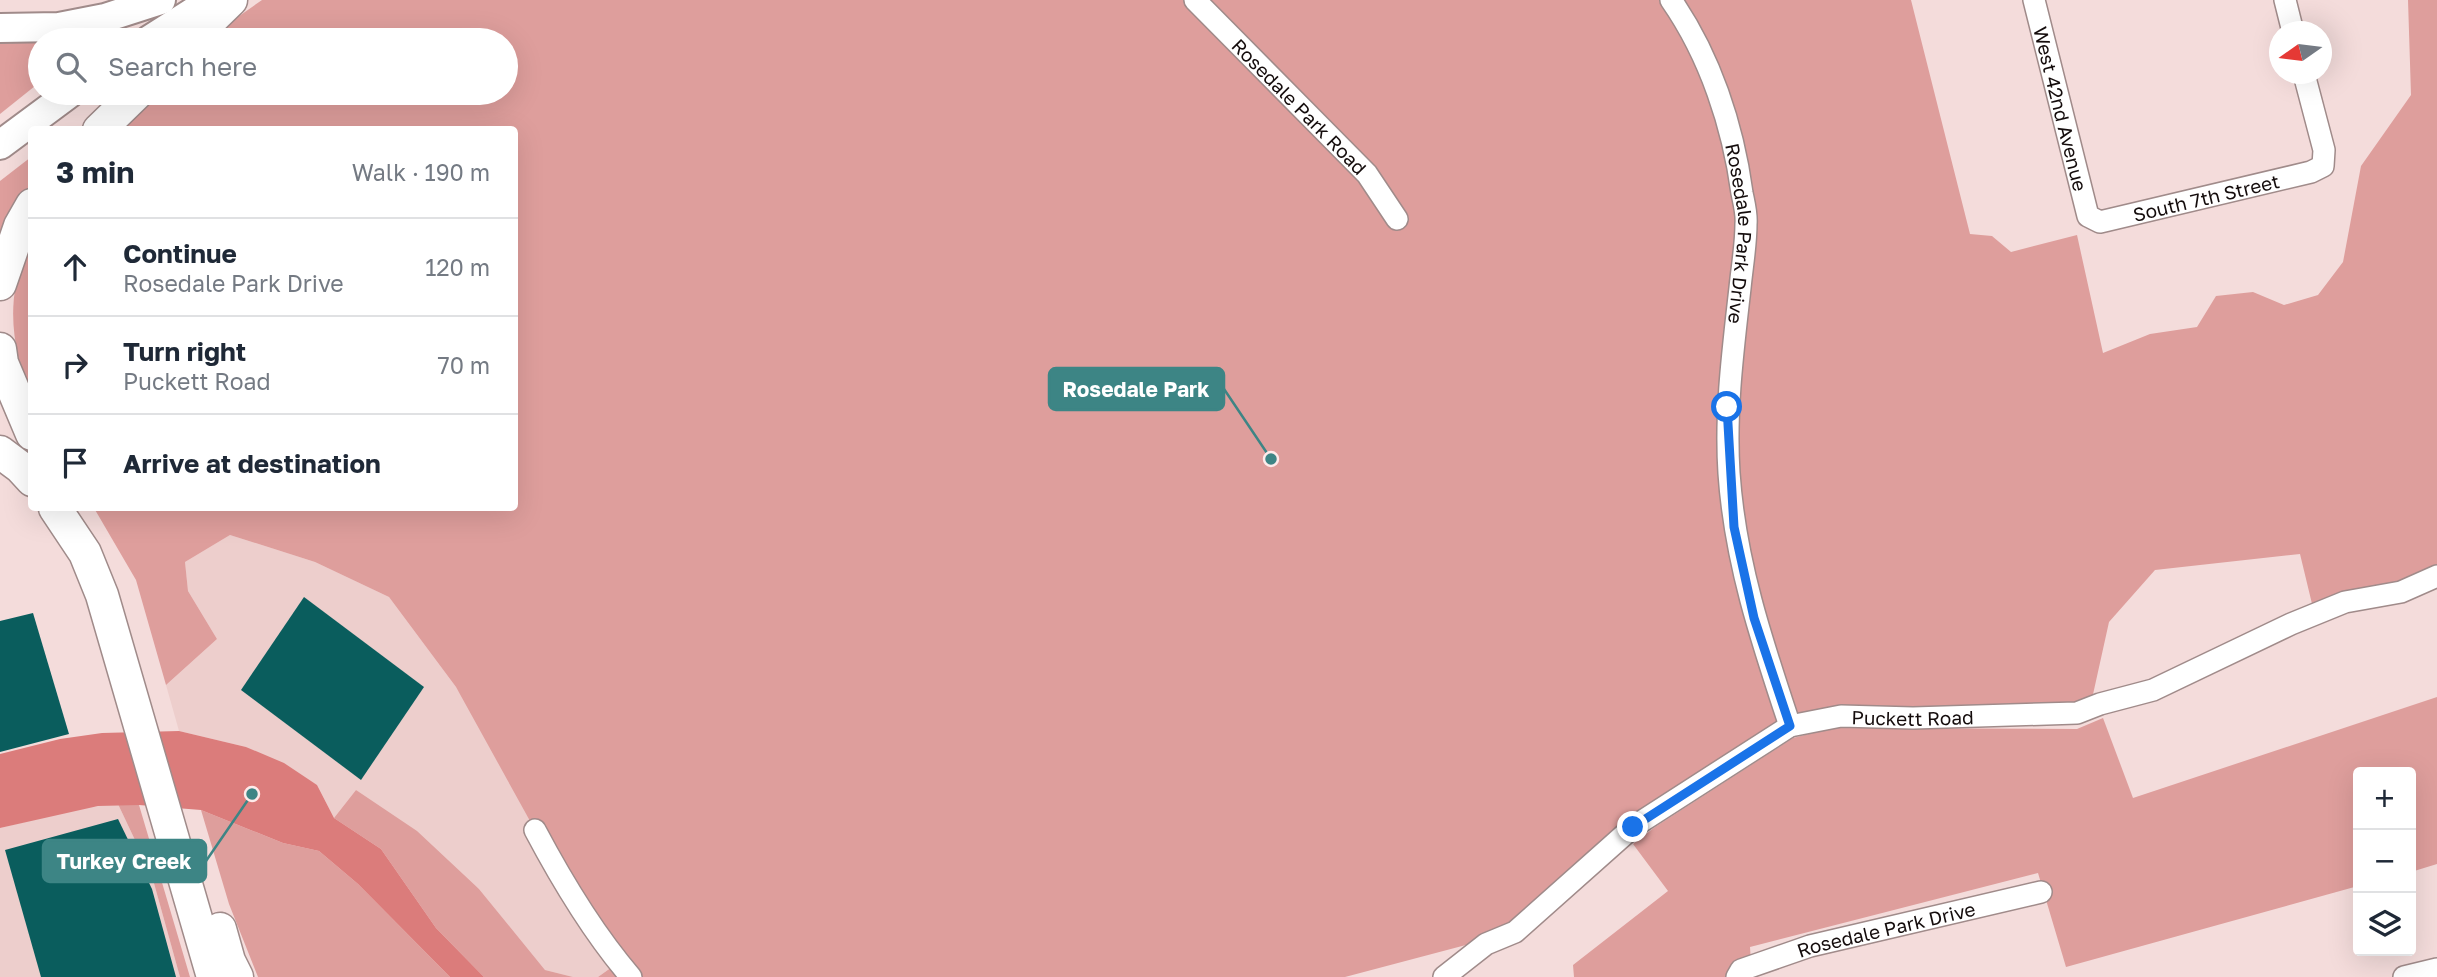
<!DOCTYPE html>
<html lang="en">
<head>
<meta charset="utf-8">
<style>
	body { margin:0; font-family:"Golos Text",sans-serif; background:#f2f2f3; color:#1f2937 }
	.controls { position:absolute; right:21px; bottom:21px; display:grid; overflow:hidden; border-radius:7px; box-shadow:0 7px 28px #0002 }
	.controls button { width:63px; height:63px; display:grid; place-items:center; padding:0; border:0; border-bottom:2px solid #e0e1e3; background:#fff; color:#1f2937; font:35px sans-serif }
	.compass { position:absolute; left:2269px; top:21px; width:63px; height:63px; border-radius:50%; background:#fff; box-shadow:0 7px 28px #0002; rotate:256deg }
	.stop { position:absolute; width:21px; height:21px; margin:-16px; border:5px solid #1a73e8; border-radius:50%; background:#fff }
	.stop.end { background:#1a73e8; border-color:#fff; box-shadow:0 2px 7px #0008 }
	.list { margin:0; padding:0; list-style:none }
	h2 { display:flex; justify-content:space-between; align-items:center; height:91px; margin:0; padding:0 28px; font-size:30px }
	h2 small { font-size:23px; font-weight:400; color:#747a83 }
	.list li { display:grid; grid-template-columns:46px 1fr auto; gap:21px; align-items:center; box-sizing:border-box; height:98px; padding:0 28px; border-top:2px solid #e0e1e3 }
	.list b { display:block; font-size:26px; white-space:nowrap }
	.list p { margin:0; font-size:23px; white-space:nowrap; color:#747a83 }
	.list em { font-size:23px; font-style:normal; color:#747a83 }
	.icon { flex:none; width:38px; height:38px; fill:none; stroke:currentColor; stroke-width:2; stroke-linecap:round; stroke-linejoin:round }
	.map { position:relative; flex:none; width:2437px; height:977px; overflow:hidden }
	.search { position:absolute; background:#fff; box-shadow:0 7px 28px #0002; left:28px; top:28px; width:490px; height:77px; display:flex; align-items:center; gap:18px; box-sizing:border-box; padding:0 24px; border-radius:38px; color:#747a83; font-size:26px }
	.panel { position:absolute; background:#fff; box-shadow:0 7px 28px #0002; left:28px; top:126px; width:490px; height:385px; border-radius:7px }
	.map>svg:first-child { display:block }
	.built { fill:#edcecc }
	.green { fill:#de9e9c }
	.water { fill:#db7c7b }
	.building { fill:#0a5d5d }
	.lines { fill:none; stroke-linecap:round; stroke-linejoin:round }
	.minor-casing { stroke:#a08b8a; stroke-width:24 }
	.major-casing { stroke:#a08b8a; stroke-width:32 }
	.highway-casing { stroke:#a08b8a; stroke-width:35 }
	.minor { stroke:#fff; stroke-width:21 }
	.major { stroke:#fff; stroke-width:28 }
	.highway { stroke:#fff; stroke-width:32 }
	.route { stroke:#1a73e8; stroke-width:9 }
	.labels { text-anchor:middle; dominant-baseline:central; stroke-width:7; stroke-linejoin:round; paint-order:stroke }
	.street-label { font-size:19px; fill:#140c0c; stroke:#feebea }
	.leader { fill:none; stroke:#3d8585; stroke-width:2.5 }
	.callout-dot { fill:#3d8585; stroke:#feebea; stroke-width:2.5 }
	.callout { fill:#3d8585; stroke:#3d8585; stroke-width:2.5 }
	.callout-label { font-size:21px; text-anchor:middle; font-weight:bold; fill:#fff }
</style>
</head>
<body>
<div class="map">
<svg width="2437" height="977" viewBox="0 0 2437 977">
	<rect width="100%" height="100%" fill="#f4dcdb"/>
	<g class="built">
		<path d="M230 535 315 562 389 597 456 687 631 953 598 977H573L545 970 479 889 356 790 334 818 317 785 246 747 179 731 166 685 217 639 188 591 185 562Z"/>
		<path d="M118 804 152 876 180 977H0V828L82 808Z"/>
	</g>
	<g class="green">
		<path d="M262 0H1911L1970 234 1992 236 2011 252 2077 235 2103 353 2150 334 2197 327 2216 296 2253 292 2284 305 2318 295 2343 262 2361 166 2411 95 2408 0H2437V566L2400 584 2313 608 2300 554 2155 570 2109 622 2090 708 1841 716 1744 753 1515 932 1345 977H598L619 962 535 830 456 687 389 597 315 562 230 535 185 562 188 591 217 639 166 685 136 580 94 508H514V130L123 129 154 93H506V40H205Z"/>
		<path d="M0 40 40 43V82L0 114Z"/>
		<path d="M31 157V193L0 249V181Z"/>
		<path d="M31 243V403C13 347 2 298 31 243Z"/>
		<path d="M2437 697V864L2411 872V772H2358V886L2066 967 2038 873 1750 947 1752 977H1574L1573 965 1668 891 1633 844 1655 827 1793 738 1832 728 2077 729 2103 718 2133 798Z"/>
		<path d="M356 790 417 831 479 889 545 970 573 977H484L436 928 381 849 334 818Z"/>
		<path d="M118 804 139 805 190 977H180L152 876Z"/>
		<path d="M201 810 283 843 319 851 358 884 450 977H258L229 904Z"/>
	</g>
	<path class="water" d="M179 731 246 747 284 763 317 785 334 818 381 849 436 928 484 977H450L358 884 319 851 283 843 201 810 139 805 98 806 0 828V754L60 739 102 733Z"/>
	<g class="building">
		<path d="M304 597 424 687 361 780 241 690Z"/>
		<path d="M33 613 69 734 0 752V621Z"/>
		<path d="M118 819 152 889 176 977H41L5 850Z"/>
	</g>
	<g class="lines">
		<defs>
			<g id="minor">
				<path id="s1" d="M1195 0 1367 174 1397 219"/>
				<path id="s2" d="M1671 0C1710 56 1733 126 1742 193 1744 203 1747 214 1746 224 1746 245 1742 267 1740 288 1733 350 1725 411 1729 473 1735 562 1762 642 1790 726"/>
				<path id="s3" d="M2034 0 2088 216 2100 222 2311 172 2323 166 2324 150 2304 74"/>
				<path d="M2285 0 2293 32"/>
				<path d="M535 830C562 881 593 933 631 977"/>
				<path id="s4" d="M1444 977 1486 944 1515 932 1633 827 1790 726 1841 716 1913 718 2077 713 2100 704 2153 690 2291 624 2345 602 2401 592 2437 576"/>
				<path id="s5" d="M1737 977 1741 970 1810 946 2041 892"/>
				<path d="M2404 977 2437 969"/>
			</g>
			<g id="major">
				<path d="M0 28 59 27 105 18 161 0"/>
				<path d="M149 40 212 0"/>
				<path d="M0 145 70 93"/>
			</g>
			<g id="highway">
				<path d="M190 40 231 0"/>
				<path d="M99 130 137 93"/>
				<path d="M0 284 20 226 32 205"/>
				<path d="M0 349 2 363 32 434"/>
				<path d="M0 452 20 467 32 480"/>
				<path d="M55 508 85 553 102 595 213 977"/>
				<path d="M220 929 229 961 237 977"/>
			</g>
		</defs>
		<use href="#minor" class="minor-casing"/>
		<use href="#major" class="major-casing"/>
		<use href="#highway" class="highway-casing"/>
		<use href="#minor" class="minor"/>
		<use href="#major" class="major"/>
		<use href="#highway" class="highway"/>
	</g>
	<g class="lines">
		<path class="route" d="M1633 827 1790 726 1754 618 1734 527 1727 407"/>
	</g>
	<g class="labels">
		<g class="street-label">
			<text stroke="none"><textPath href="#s1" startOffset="149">Rosedale Park Road</textPath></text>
			<text stroke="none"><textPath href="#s3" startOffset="112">West 42nd Avenue</textPath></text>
			<text stroke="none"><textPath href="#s3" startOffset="345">South 7th Street</textPath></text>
			<text stroke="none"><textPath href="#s2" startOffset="248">Rosedale Park Drive</textPath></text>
			<text stroke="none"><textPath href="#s4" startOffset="553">Puckett Road</textPath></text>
			<text stroke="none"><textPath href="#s5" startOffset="159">Rosedale Park Drive</textPath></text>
		</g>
	</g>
	<path class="leader" d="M1271 459L1224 389M252 794L206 861"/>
	<g class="callout-dot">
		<circle cx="1271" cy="459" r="7"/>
		<circle cx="252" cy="794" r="7"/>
	</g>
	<g class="callout">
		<rect x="1049" y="368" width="175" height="42" rx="7"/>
		<rect x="43" y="840" width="163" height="42" rx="7"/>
	</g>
	<g class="callout-label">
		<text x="1136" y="397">Rosedale Park</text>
		<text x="124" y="869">Turkey Creek</text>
	</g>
</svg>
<div class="controls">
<button>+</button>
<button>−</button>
<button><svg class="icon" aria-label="layers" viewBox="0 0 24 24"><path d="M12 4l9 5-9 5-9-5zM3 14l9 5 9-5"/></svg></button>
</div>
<svg class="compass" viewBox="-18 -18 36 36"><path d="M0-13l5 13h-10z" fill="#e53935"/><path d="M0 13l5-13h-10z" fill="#747a83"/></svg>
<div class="stop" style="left:1727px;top:407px"></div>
<div class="stop end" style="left:1633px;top:827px"></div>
<div class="search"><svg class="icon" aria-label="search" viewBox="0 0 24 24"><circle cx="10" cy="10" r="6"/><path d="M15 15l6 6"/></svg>Search here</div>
<section class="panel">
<h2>3 min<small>Walk · 190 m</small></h2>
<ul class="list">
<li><svg class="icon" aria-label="ahead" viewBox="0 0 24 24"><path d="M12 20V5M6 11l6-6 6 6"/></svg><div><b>Continue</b><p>Rosedale Park Drive</p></div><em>120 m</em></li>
<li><svg class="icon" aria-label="right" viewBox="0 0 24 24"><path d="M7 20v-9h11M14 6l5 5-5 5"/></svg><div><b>Turn right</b><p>Puckett Road</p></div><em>70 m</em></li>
<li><svg class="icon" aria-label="arrive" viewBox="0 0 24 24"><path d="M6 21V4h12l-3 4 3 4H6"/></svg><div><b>Arrive at destination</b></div></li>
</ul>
</section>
</div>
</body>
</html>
